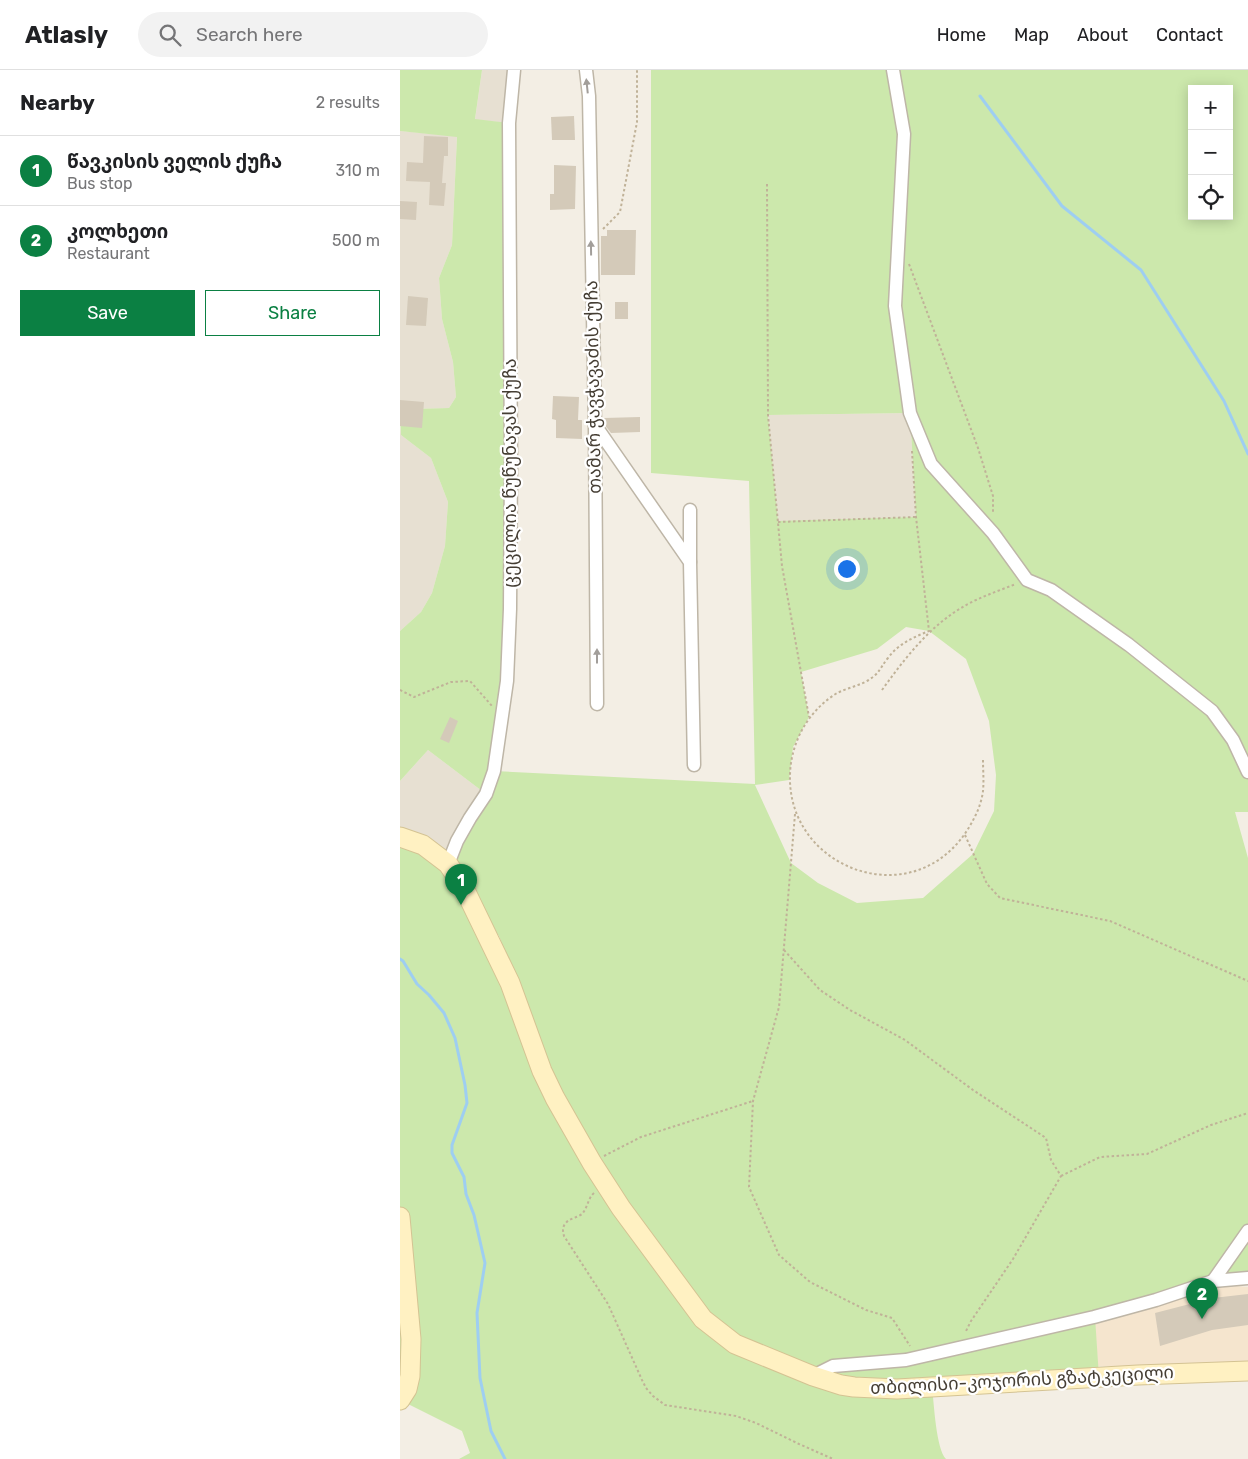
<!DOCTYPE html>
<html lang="en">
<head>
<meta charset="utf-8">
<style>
	body { margin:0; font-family:Rubik,"Noto Sans Georgian",sans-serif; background:#f2f2f2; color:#202124 }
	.controls { position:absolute; right:15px; top:15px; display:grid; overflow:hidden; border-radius:0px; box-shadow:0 2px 12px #0003 }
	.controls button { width:45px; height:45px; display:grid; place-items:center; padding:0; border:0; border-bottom:1px solid #e0e0e0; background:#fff; color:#202124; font:25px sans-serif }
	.you { position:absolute; left:446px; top:498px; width:18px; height:18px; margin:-12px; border:4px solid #fff; border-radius:50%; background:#1a73e8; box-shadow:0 0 0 8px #1a73e833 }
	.badge { display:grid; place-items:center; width:32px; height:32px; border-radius:50%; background:#0b8043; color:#fff; font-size:16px; font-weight:700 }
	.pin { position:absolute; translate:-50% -41px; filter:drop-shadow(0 1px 2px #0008) }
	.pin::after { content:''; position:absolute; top:26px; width:18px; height:15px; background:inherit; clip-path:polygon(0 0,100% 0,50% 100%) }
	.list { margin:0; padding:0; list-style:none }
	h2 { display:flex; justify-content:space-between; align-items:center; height:65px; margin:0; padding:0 20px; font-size:21px }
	h2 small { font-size:16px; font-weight:400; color:#757577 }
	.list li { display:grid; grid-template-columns:32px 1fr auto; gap:15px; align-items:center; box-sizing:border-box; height:70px; padding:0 20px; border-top:1px solid #e0e0e0 }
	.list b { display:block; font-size:19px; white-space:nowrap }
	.list p { margin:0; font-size:16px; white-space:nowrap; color:#757577 }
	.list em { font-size:16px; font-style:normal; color:#757577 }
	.actions { display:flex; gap:10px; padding:15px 20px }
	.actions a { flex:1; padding:11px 0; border:1px solid #0b8043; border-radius:0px; text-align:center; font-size:18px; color:#0b8043 }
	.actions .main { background:#0b8043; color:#fff }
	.icon { flex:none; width:28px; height:28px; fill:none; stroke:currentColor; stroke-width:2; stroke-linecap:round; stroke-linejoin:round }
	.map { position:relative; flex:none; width:848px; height:1389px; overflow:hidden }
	header { display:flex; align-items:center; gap:30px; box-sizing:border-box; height:70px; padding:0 25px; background:#fff; border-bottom:1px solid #e0e0e0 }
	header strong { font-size:24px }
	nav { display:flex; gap:28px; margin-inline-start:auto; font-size:18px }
	.search { width:350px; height:45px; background:#f2f2f2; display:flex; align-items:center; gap:12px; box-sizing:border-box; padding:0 18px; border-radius:28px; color:#757577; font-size:19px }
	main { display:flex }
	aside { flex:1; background:#fff }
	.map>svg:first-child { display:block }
	.residential { fill:#e7e0d2 }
	.commercial { fill:#f5e5ce }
	.green { fill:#cce8ac; fill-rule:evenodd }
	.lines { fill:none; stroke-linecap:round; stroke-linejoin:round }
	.stream { stroke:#9ecef1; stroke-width:3 }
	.building { fill:#d4cab9 }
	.minor-casing { stroke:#beb6a7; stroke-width:15 }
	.secondary-casing { stroke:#d4c393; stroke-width:21 }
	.path { stroke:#c0b298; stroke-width:2; stroke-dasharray:2.5 2.5; stroke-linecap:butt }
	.minor { stroke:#fff; stroke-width:12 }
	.secondary { stroke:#fff1c2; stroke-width:19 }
	.oneway { fill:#a29e9a }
	.labels { text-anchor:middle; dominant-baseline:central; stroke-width:4.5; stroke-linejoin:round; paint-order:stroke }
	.street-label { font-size:18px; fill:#453e34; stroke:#fff }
</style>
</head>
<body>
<header>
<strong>Atlasly</strong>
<div class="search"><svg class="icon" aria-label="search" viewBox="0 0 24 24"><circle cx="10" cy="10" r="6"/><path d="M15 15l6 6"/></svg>Search here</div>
<nav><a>Home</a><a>Map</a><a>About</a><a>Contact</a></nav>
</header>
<main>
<aside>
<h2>Nearby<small>2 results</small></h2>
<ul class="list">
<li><span class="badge">1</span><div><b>წავკისის ველის ქუჩა</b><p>Bus stop</p></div><em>310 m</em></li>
<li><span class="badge">2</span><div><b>კოლხეთი</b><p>Restaurant</p></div><em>500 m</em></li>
</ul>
<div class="actions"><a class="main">Save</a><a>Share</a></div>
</aside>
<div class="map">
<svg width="848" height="1389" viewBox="0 0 848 1389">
	<rect width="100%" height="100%" fill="#f3eee4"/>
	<g class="residential">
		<path d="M82 0H114L109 53 75 50Z"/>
		<path d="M0 61 57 66 52 175 39 208 42 249 53 292 56 327 49 338 13 339 0 345Z"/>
		<path d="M510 343 516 447 378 452 368 345Z"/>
		<path d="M0 358 1 365 31 388 48 432 45 476 32 523 21 542 0 561Z"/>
		<path d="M28 680 86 724 50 796 0 767V711Z"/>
	</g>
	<path class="commercial" d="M818 1214 848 1217V1296H698L695 1254Z"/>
	<path class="green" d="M0 0H82L75 49 109 53 110 539 94 701 355 714 349 411 251 403V0H848V742H835L848 788V1208L695 1247 699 1307 532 1317C534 1333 536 1379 546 1389H59L70 1383 62 1361 0 1330V767L48 794 86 724 28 680 0 711V561L21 542 32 523 45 476 48 432 31 388 1 365 0 345 13 339 49 338 56 327 53 292 42 249 39 208 52 175 57 67 0 61ZM792 19H829V146H792ZM510 343 516 447 378 451 368 345ZM506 557 529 561 566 589 589 651 596 705 594 741 573 784 523 828 457 833 418 813 391 793 355 715 389 710 393 677 409 647 401 602 477 579ZM63 817 99 866 147 991Z"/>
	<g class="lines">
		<g class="stream">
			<path d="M580 26 662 136 741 200 824 331 848 384"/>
			<path d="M0 889 3 891 17 914 29 925 44 943 55 968 65 1015 67 1033 52 1075V1083L64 1107 66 1124 74 1145 85 1193 77 1243 80 1308 91 1361 105 1389"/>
		</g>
	</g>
	<g class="building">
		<path d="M174 46 175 70H152L151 47Z"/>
		<path d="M24 66 48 67V86H44L42 113H46L44 136 29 135 30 112 6 111 7 92 23 93Z"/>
		<path d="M154 95 176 96 175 139 150 140V124H154Z"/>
		<path d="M0 131 17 132 16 150 0 149Z"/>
		<path d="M207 160H236L235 205H201V166H207Z"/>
		<path d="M8 226 28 228 26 256 6 255Z"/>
		<rect x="215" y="232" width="13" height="17"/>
		<path d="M153 326 179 327 178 350H182V369L156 368V350L152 349Z"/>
		<path d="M0 330 24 332 22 358 0 356Z"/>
		<path d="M240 347V362L211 363 204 354V348Z"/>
		<path d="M50 647 58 651 49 673 40 669Z"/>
		<path d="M848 1224V1255L812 1260 760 1276 755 1243 813 1228Z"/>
	</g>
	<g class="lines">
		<defs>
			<g id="minor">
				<path d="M186 0 189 26 195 355 197 634"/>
				<path d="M493 0 504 64 495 236 510 343 531 394 593 463 627 510 651 520 729 575 812 641 833 670 848 702"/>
				<path d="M195 355 290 492 294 695"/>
				<path d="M290 492V440"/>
				<path d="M48 794 57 771 70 748 86 724 94 701 107 611 110 539 111 393 109 53 114 0"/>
				<path d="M813 1211 848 1161"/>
				<path d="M413 1306 433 1296 506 1290 694 1247 756 1230 813 1211 848 1208"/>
			</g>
			<g id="secondary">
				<path d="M0 767 23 775 48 794 64 818 110 913 142 1001 155 1028 192 1093 221 1138 303 1249 335 1274 413 1306 441 1315 454 1317 497 1319 738 1305 848 1301"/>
				<path d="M0 1147 11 1269 10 1306 7 1319 0 1330"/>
			</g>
		</defs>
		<use href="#minor" class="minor-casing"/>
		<use href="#secondary" class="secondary-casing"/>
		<g class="path">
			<path d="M367 114 368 345 382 496 409 647"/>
			<path d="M203 159 220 142 237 52V0"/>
			<path d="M509 194 578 378 593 426V444"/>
			<path d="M512 381 516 447 529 561C514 567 498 574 488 588 479 599 480 604 465 612 455 617 443 619 434 625 410 641 395 666 391 693 377 793 505 847 564 765 573 752 581 737 583 721 584 711 583 700 583 690"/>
			<path d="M378 452 516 447"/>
			<path d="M0 620 14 627 51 612 70 611 92 636"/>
			<path d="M482 620C508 584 535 549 576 530 589 524 603 519 616 514"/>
			<path d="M395 744 379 937 353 1031 349 1117 379 1185 410 1212 466 1240 492 1248 510 1276"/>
			<path d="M565 765 587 814 600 828 710 851 848 911"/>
			<path d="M384 880 420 920 450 940 505 970 573 1020 646 1068 651 1090 661 1106 613 1189 571 1251 565 1263"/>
			<path d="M204 1086 241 1067 353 1031"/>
			<path d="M661 1106 700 1087 747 1084 811 1055 848 1043"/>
			<path d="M194 1123C188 1128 188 1137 182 1144 177 1148 169 1148 165 1154 162 1158 163 1162 164 1166L208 1234 242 1310 246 1318 253 1326 265 1335 336 1346 356 1353 399 1374 433 1389"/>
		</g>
		<use href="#minor" class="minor"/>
		<use href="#secondary" class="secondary"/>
	</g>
	<defs><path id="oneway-solid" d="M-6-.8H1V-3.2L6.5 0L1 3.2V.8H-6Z" transform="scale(1.25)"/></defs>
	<g class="oneway">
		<use href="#oneway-solid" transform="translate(187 16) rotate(-96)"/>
		<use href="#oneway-solid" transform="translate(191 178) rotate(-91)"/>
		<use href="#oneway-solid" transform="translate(197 586) rotate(-90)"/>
	</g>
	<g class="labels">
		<g class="street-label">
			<text transform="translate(193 317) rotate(-91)">თამარ ჭავჭავაძის ქუჩა</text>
			<text transform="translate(110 403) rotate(-90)">ცეცილია წუწუნავას ქუჩა</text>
			<text transform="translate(622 1310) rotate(-3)">თბილისი-კოჯორის გზატკეცილი</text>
		</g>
	</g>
</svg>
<div class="controls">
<button>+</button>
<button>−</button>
<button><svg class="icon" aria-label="locate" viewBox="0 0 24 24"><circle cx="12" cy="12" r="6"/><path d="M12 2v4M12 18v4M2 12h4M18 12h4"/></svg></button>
</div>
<div class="you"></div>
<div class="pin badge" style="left:61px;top:835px">1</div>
<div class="pin badge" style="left:802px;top:1249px">2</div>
</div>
</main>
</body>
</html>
